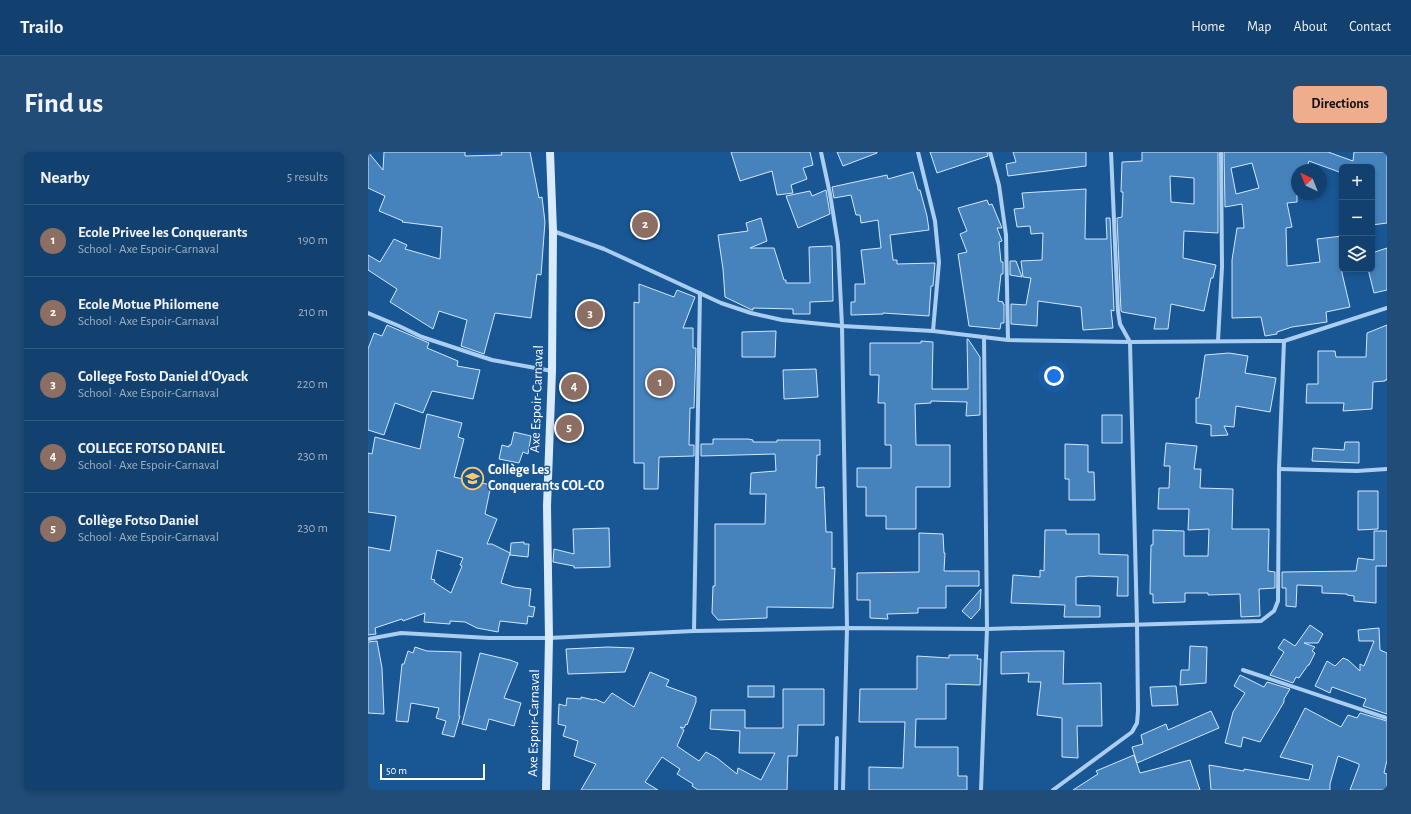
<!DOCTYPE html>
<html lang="en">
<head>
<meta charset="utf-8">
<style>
	body { margin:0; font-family:"Alegreya Sans",sans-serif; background:#204c77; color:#f1f3f6 }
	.controls { position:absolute; right:12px; top:12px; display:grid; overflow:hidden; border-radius:6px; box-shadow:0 2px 6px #0003 }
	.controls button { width:36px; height:36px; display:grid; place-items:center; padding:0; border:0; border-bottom:1px solid #325a82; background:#13416f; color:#f1f3f6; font:20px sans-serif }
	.compass { position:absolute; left:923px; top:12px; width:36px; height:36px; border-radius:50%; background:#13416f; box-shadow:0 2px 6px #0003; rotate:317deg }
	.scale { position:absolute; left:12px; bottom:10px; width:105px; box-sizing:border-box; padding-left:4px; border:2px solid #fff; border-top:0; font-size:11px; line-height:14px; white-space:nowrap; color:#fff; -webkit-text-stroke:3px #195794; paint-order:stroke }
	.you { position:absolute; left:686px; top:224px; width:14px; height:14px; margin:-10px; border:3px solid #fff; border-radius:50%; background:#1a73e8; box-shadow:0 0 0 6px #1a73e833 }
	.badge { display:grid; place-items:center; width:26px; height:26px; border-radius:50%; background:#eead8d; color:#fff; font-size:13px; font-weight:700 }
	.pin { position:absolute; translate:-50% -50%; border:2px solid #fff; box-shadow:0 1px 4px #0006 }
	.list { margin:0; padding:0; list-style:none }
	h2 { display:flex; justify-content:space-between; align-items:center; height:52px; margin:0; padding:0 16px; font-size:17px }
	h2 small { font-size:13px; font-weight:400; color:#9dafc3 }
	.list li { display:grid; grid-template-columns:26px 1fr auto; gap:12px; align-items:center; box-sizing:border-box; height:72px; padding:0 16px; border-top:1px solid #325a82 }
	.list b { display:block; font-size:15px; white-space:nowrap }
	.list p { margin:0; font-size:13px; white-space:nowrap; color:#9dafc3 }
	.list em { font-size:13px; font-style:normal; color:#9dafc3 }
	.icon { flex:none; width:22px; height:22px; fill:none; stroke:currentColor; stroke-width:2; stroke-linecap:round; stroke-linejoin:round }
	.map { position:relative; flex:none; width:1019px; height:638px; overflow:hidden; border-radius:6px }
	header { display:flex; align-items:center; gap:24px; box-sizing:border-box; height:56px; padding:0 20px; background:#13416f; border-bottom:1px solid #325a82 }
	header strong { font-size:19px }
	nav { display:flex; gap:22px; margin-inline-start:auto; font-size:14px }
	.intro { display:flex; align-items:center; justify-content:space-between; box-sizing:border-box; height:96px; padding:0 24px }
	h1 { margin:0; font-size:28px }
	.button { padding:10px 18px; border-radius:6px; background:#eead8d; color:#111; font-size:14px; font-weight:700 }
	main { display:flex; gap:24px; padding:0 24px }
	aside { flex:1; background:#13416f; border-radius:6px; box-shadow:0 2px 6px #0003 }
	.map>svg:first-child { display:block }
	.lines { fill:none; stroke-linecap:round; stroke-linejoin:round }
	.stream { stroke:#9dcaf2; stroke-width:4 }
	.building { fill:#4683bd; stroke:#d1e7fb; fill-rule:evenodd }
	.street { stroke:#abcef0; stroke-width:4 }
	.secondary { stroke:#d8eafb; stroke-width:8 }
	.labels { text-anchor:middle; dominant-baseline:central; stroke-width:3; stroke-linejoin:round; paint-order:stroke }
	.street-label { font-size:14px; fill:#fff; stroke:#195794 }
	.poi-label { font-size:14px; font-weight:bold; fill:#fff; stroke:#195794; text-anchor:start }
</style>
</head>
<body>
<header>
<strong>Trailo</strong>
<nav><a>Home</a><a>Map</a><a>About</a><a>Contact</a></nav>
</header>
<div class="intro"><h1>Find us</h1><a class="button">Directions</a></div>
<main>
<aside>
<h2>Nearby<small>5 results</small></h2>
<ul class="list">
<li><span class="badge" style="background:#8d6e63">1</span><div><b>Ecole Privee les Conquerants</b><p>School · Axe Espoir-Carnaval</p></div><em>190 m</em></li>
<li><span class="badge" style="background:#8d6e63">2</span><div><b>Ecole Motue Philomene</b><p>School · Axe Espoir-Carnaval</p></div><em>210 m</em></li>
<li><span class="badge" style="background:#8d6e63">3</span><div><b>College Fosto Daniel d'Oyack</b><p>School · Axe Espoir-Carnaval</p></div><em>220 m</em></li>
<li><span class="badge" style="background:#8d6e63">4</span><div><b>COLLEGE FOTSO DANIEL</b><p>School · Axe Espoir-Carnaval</p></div><em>230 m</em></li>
<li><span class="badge" style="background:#8d6e63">5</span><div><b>Collège Fotso Daniel</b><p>School · Axe Espoir-Carnaval</p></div><em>230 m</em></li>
</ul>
</aside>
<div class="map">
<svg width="1019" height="638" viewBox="0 0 1019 638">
	<rect width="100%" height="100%" fill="#195794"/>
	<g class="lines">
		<path class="stream" d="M468 638 469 586"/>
	</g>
	<g class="building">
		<path d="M0 0 15 18 16 0H97V4L134 3 133 0H162L171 46 174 45 177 70 173 123 169 122 163 166 127 161 116 202 93 194 99 168 71 159 65 177 22 150 29 137 0 118V103L12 110 26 87 39 93 37 97 72 107 74 75 34 70 35 69 11 59 17 44 0 36Z"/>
		<path d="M363 0H442L445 13 435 16 439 27 423 33 425 41 409 43 404 19 372 29Z"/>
		<path d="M469 0H509V1L475 14Z"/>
		<path d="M562 0H619L620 4 569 21Z"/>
		<path d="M645 0H718V14L640 24 638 12 648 10Z"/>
		<path d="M774 0H850V81L816 79 815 106 848 113 845 126H843L836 159 803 152 800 177H786L788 166 754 160 753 159 749 66 754 65 755 40H753L754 10 774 9ZM802 24 826 26V52L803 50Z"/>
		<path d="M856 0H960L985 9 986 0H1019V71L1004 73V37H1006L1004 15H974V21L941 9 938 18H929V50L919 51 924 75 918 76 919 114 952 110 949 87 974 84V121L982 155 958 160 959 170 924 175 909 180V182L897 184 893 165 864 166V108L869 76H876L874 52 857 55ZM884 11 891 36 868 42 863 16Z"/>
		<path d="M545 20 550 38H552L559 64 561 78 522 83 525 108H529V112L567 111 565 134H563L561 164 515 161V162L483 163V150H487V132H497L493 98 513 96 510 68 493 71 492 63H488L483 43 466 46 464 35 519 23 520 27Z"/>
		<path d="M718 37 717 87H739L738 66H742L746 159 743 158 745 176 715 178 713 155 670 149 669 174 643 172V152L658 153 663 126 655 125 653 109 674 108 675 81 663 82 662 74 649 75 646 57 656 56 654 41Z"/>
		<path d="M458 38 462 62 430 76 418 44 442 39 444 44Z"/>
		<path d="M619 48 621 53 624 52 634 76H629L634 89 631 90 633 110H635V122H633L630 149 635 150V152H636V171H633L632 177 601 174 590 102 599 100 592 82 599 79 590 56Z"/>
		<path d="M393 66 399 89 382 96H406L416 128H418V131H442L441 95 464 94 465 149 442 150V162H425V157L385 156V158H384L357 145 355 117 350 83 380 79 378 71Z"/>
		<path d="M1019 96V138L1006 141 1000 117H1004V101Z"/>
		<path d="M642 109H648L654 125 642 123Z"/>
		<path d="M271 132 306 145 309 138 327 145 315 176H325V196H328L326 256H322L321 293H326V304L291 305 290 337H276V311H266V150L271 151Z"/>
		<path d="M19 173 61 191 59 196 90 209 89 214 112 218 105 247 64 239 55 261 27 251 16 283 0 278V197L6 181 14 184Z"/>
		<path d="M1019 173V228H1017V229L1005 230 1004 257 975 259 976 251H938L939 232H950V199H967L968 205H998L999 181Z"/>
		<path d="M408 179 407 205H374V180Z"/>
		<path d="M599 187H600L612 205V263L598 264 599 250 563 249V251L547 252 548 293H582V335H548V377H518V364H498V335H489V316H523V293H517V251H510L511 223H502V191H553V189L565 190 564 237H600Z"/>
		<path d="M861 201 880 204 877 221 908 226 902 260 868 254 866 275 856 274 860 283 843 284V273L828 271V246H831L837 203Z"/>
		<path d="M448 217 450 245 416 247 415 218Z"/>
		<path d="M59 262 94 271 90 285 96 287 86 325 123 333 117 362 129 367 119 392H124L142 401 133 431 146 435 163 437 161 454 167 455 165 465 160 464 159 472 132 469 130 480 109 476 97 470 82 469V472L56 470 57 461 35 469 34 467 7 476 8 482 0 483V395L22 399 28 364 0 360V301L4 302 7 285 52 297ZM69 398 95 406 92 413 94 414 83 441 66 430 67 428 63 427Z"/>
		<rect x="734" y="263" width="20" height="28"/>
		<path d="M146 280 163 284 160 302 155 300 151 311 131 307 134 293 141 295V293H143Z"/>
		<path d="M345 287H380L385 288V290H409V288H452V303H449L448 336 456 335 458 380H464V417L467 416 465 456 399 455V466L350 468 344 461 345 434H347V372H397L398 342H382L383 321 408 319 407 302 333 304V292H345Z"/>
		<path d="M977 290H991V311L944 309 945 296 976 298Z"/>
		<path d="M798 291 829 294 826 317H833L832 336 865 337 864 377H901L900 419 907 420V436L891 437 892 464 873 465 872 442 840 443V441H817V450L785 451V442H782L783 393H785V378L816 379V404H840L841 377 820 378 821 357H790L791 336H801L802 314H796Z"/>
		<path d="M697 292 720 293V320H726L727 348H701V327H697Z"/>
		<path d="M990 339H1010V377L990 378Z"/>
		<path d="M241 376 242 415 206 416V414L185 410 186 397 206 402 205 377Z"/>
		<path d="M677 378H698V382H731V402L760 403V444H749L750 425 721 424 708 425V453L732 454V465H696L697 453 643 451 645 423 672 425V418L676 419Z"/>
		<path d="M1006 379H1019V414H1008V451L986 449V444L979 443V442L954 441V434L929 433 928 455 918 454V436H914V420L988 419 990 406 1006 408Z"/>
		<path d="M551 381 575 382 576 401H577L576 419H611V434H578V456H550V461L519 462 520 467 502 466V448H489V421L551 420Z"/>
		<path d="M156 390V392H161L160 405 142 403 143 391Z"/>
		<path d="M613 437 612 457 603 467 594 459Z"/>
		<path d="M942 473 955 482 950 491H936L947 495 944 499 947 501 941 513H940L931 526 928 525 925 531 902 523 916 500 910 496 916 487 927 494Z"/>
		<path d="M1011 476 1012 498 1019 501V562L995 554 998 547 964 535 962 541 947 534 959 509 967 514 975 506 980 508 992 519V512L996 514 1006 489H991L990 478Z"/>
		<path d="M9 489 14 516 16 562 0 561V490Z"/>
		<path d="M822 494 839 495 838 531 812 533 813 518H821Z"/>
		<path d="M47 495 59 499 93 500 91 564H92L86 585 74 582 78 569 68 566 71 556 43 551 40 570 28 569 34 512H36L40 499 45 501Z"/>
		<path d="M240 495 266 496 257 520 200 522 198 497Z"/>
		<path d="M673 499H696L695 532 733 531 734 574H709L710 606 694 605V566L669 563 673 530H660L661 521 633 522V500Z"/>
		<path d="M112 501 142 508 150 511 136 546 153 551 146 574 121 567 118 578 94 572Z"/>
		<path d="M581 503H610L609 507H613L612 533 578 532V567H548L547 595H590V624H599V638H501V615L535 616 537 570H491L492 537H549V504L581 506Z"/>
		<path d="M282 520 301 528 298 534 328 545V550L319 573 318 572 316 576 312 575 316 578 309 594 331 609 338 600 349 606 369 622 370 616 393 628 407 601H371L372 579 342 577 343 558H377V576H415V537H456V573H430L429 604H420L419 638H330L324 634 325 632 309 622 312 617 294 605 277 630 290 638H213L228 612 206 604 210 589 195 584 198 574 190 572 191 552 198 554 199 546 213 547V545L226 548 227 547 236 551 244 541 266 555Z"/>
		<path d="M872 523 896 535 899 530 922 537 916 547V550L892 590 875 585 873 595 857 591 865 560 877 541 866 534Z"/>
		<rect x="380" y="534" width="26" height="11"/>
		<path d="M808 534 810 553 784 554 782 535Z"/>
		<path d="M937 556 973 575 980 563 989 566 992 561 1019 569V608L1016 621 1019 622V638H982L991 614V612L970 604 962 632V638H843L841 613 876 619V617L941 628 945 613 912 605Z"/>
		<path d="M843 559 851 576 769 611 764 595 775 592 773 583 798 572 800 578Z"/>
		<path d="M766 603 772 621 822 608 832 638H705L730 622 728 619Z"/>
	</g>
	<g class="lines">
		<g class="street">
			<path d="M453 0 462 42 470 92 474 174 479 476 475 638"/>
			<path d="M550 0 567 69 571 110 565 179"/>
			<path d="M622 0 631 33 638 83 640 188"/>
			<path d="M185 79 236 97 353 151 383 161 414 168 474 174 565 179 640 188 762 190 916 189 1019 156"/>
			<path d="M0 161 31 174 54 185 124 208 184 219"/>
			<path d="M850 189 854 115 853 0"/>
			<path d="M911 317 989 319 1019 317"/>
			<path d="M326 479 332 141"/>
			<path d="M0 487 33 481 121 486H181L326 479 479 476 619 477 893 469 906 459 910 449 911 317 916 189"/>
			<path d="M875 518 1019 566"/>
			<path d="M613 638 619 477 616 185"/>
			<path d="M685 638 764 580 769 571 770 559 769 472 762 190 752 172 750 159 743 0"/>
		</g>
		<path class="secondary" d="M178 638 181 486 179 354 184 219 185 79 182 0"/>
	</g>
	<defs>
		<symbol id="school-ring" viewBox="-11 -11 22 22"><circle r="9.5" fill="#195794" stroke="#ffca69" stroke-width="1.5"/><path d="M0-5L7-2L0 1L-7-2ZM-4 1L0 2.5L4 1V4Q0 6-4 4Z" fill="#ffca69"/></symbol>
	</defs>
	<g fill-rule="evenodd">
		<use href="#school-ring" x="92" y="314" width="25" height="25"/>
	</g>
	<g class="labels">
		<g class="street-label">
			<text transform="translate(169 247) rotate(-88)">Axe Espoir-Carnaval</text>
			<text transform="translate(166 571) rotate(-89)">Axe Espoir-Carnaval</text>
		</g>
		<g class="poi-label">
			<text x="120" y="318">Collège Les<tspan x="120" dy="16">Conquerants COL-CO</tspan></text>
		</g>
	</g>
</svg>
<div class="controls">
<button>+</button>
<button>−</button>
<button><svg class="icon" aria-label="layers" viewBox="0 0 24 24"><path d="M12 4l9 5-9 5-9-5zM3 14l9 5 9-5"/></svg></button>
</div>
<svg class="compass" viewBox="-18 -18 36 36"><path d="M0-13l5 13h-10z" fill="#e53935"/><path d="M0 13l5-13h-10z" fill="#9dafc3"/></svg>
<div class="scale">50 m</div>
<div class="you"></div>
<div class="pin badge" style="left:292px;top:231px;background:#8d6e63">1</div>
<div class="pin badge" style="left:277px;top:73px;background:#8d6e63">2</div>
<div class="pin badge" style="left:222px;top:162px;background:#8d6e63">3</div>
<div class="pin badge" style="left:206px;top:235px;background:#8d6e63">4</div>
<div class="pin badge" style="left:201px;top:276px;background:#8d6e63">5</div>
</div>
</main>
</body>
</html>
